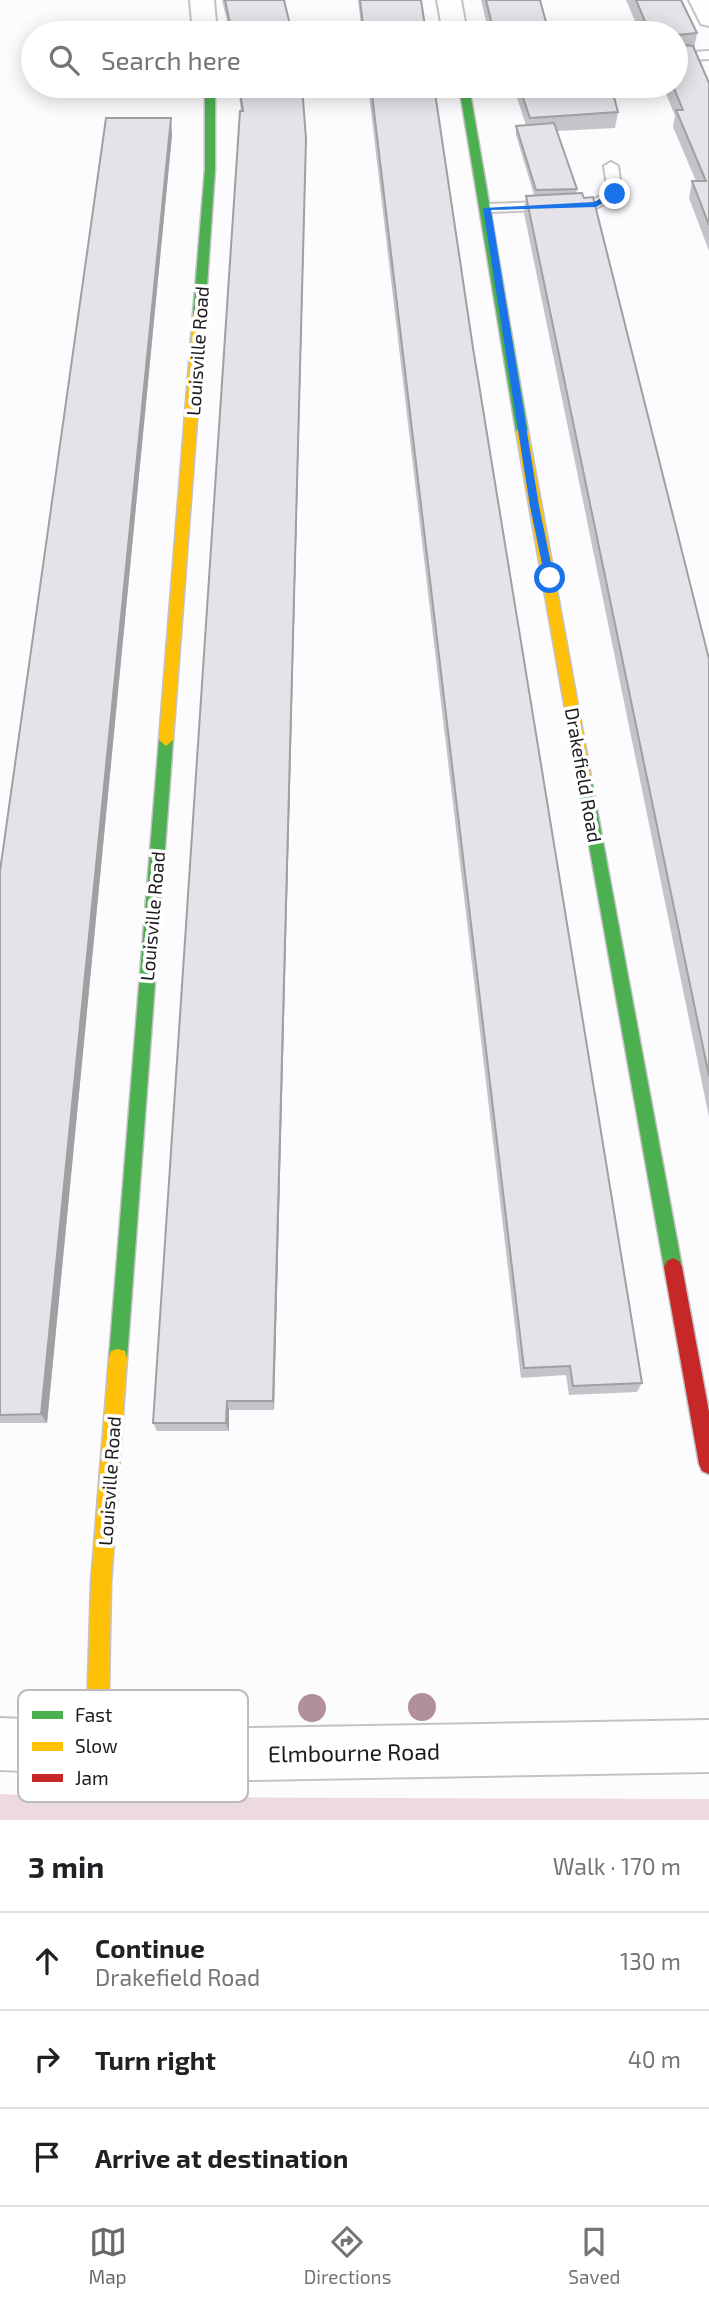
<!DOCTYPE html>
<html lang="en">
<head>
<meta charset="utf-8">
<style>
	body { margin:0; font-family:"Exo 2",sans-serif; background:#f6f6f6; color:#202124 }
	.stop { position:absolute; width:21px; height:21px; margin:-16px; border:5px solid #1a73e8; border-radius:50%; background:#fff }
	.stop.end { background:#1a73e8; border-color:#fff; box-shadow:0 2px 7px #0008 }
	.list { margin:0; padding:0; list-style:none }
	h2 { display:flex; justify-content:space-between; align-items:center; height:91px; margin:0; padding:0 28px; font-size:30px }
	h2 small { font-size:23px; font-weight:400; color:#757577 }
	.list li { display:grid; grid-template-columns:46px 1fr auto; gap:21px; align-items:center; box-sizing:border-box; height:98px; padding:0 28px; border-top:2px solid #e0e0e0 }
	.list b { display:block; font-size:26px; white-space:nowrap }
	.list p { margin:0; font-size:23px; white-space:nowrap; color:#757577 }
	.list em { font-size:23px; font-style:normal; color:#757577 }
	.icon { flex:none; width:38px; height:38px; fill:none; stroke:currentColor; stroke-width:2; stroke-linecap:round; stroke-linejoin:round }
	.map { position:relative; flex:none; width:709px; height:1820px; overflow:hidden }
	.search { position:absolute; background:#fff; box-shadow:0 4px 18px #0003; left:21px; right:21px; top:21px; height:77px; display:flex; align-items:center; gap:18px; box-sizing:border-box; padding:0 24px; border-radius:38px; color:#757577; font-size:26px }
	.sheet { height:385px; background:#fff }
	nav { display:flex; justify-content:space-around; align-items:center; box-sizing:border-box; height:98px; border-top:2px solid #e0e0e0; background:#fff; font-size:19px; color:#757577 }
	nav a { display:grid; justify-items:center; gap:4px }
	nav .on { color:#6b686d }
	.map>svg:first-child { display:block }
	.green { fill:#edd9e0 }
	.lines { fill:none; stroke-linecap:round; stroke-linejoin:round }
	.lane-casing { stroke:#c4c2c5; stroke-width:4 }
	.street-casing { stroke:#c4c2c5; stroke-width:4 }
	.fast-casing { stroke:#c4c2c5; stroke-width:3 }
	.slow-casing { stroke:#c4c2c5; stroke-width:3 }
	.jam-casing { stroke:#c4c2c5; stroke-width:3 }
	.lane { fill:#fffeff; fill-rule:evenodd }
	.street { fill:#fffeff; fill-rule:evenodd }
	.fast { fill:#4caf50; fill-rule:evenodd }
	.slow { fill:#ffc107; fill-rule:evenodd }
	.jam { fill:#c62828; fill-rule:evenodd }
	.tree { fill:#b28f9d }
	.wall { fill:#c5c3c8 }
	.shaded-wall { fill:#a09fa2 }
	.building { fill:#e5e3e8; stroke:#a09fa2; stroke-width:2 }
	.route { fill:#1a73e8 }
	.labels { text-anchor:middle; dominant-baseline:central; stroke-width:7; stroke-linejoin:round; paint-order:stroke }
	.street-label { font-size:19px; fill:#1d191f; stroke:#fff }
	.near-street-label { font-size:23px; fill:#1d191f; stroke:#fff }
	.key { fill:#fff; stroke:#bbbabc; stroke-width:2 }
	.key-label { font-size:19px; fill:#1d191f }
</style>
</head>
<body>
<div class="map">
<svg width="709" height="1820" viewBox="0 0 709 1820">
	<rect width="100%" height="100%" fill="#fcfbfd"/>
	<path class="green" d="M0 1794 60 1797 709 1799V1820H0Z"/>
	<g class="lines">
		<defs>
			<g id="lane">
				<path d="M709 51V59L676 61V53Z"/>
				<path d="M611 162 618 166 622 194 596 208 487 212 480 208 487 204 593 200 608 192 604 166Z"/>
			</g>
			<g id="street">
				<path d="M190 0H214L217 33H193Z"/>
				<path d="M437 0H461L467 33H443Z"/>
				<path d="M689 0H709V26L701 24Z"/>
				<path d="M0 1718 249 1728 709 1720V1772L249 1780 0 1770Z"/>
			</g>
			<g id="fast">
				<path d="M205 86H215V169L205 314 199 318 193 314 205 169Z"/>
				<path d="M459 86H469L528 431 522 435 516 431Z"/>
				<path d="M166 734 173 740 127 1358 125 1365 118 1367 111 1365 109 1358 159 740Z"/>
				<path d="M584 771 591 777 682 1267 679 1273 673 1276 667 1273 664 1267 577 777Z"/>
			</g>
			<g id="slow">
				<path d="M199 310 205 314 173 740 166 746 159 740 193 314Z"/>
				<path d="M522 427 528 431 591 777 584 783 577 777 516 431Z"/>
				<path d="M118 1349 125 1351 127 1358 111 1583 108 1746 105 1754 97 1757 89 1754 86 1746 91 1583 109 1358 111 1351Z"/>
			</g>
			<path id="jam" d="M673 1258 679 1261 682 1267 709 1412V1474L702 1471 699 1464 664 1267 667 1261Z"/>
		</defs>
		<use href="#lane" class="lane-casing"/>
		<use href="#street" class="street-casing"/>
		<use href="#fast" class="fast-casing"/>
		<use href="#slow" class="slow-casing"/>
		<use href="#jam" class="jam-casing"/>
		<use href="#lane" class="lane"/>
		<use href="#street" class="street"/>
		<use href="#fast" class="fast"/>
		<use href="#slow" class="slow"/>
		<use href="#jam" class="jam"/>
	</g>
	<g class="tree">
		<circle cx="422" cy="1707" r="14"/>
		<circle cx="312" cy="1708" r="14"/>
	</g>
	<g class="wall">
		<path d="M222 0H284L292 33H230Z"/>
		<path d="M358 0H421L426 33H362Z"/>
		<path d="M481 0H540L549 33H489Z"/>
		<path d="M626 0H681L697 33 694 49 709 83V251L689 198 692 181H696L673 127 675 116 663 86H676V33H640Z"/>
		<path d="M238 86H302L306 156 274 1410H229V1431H157L153 1423 241 111Z"/>
		<path d="M368 86H434L473 348 642 1383 637 1392 569 1395 566 1375 521 1378Z"/>
		<path d="M513 86H611L618 112 615 128 557 131 577 189 576 194 709 659V1117L524 213 526 196 534 195 516 135V126L526 125Z"/>
		<path d="M172 135 47 1423H0V871Z"/>
	</g>
	<g class="shaded-wall">
		<path d="M171 118 172 135 47 1423 41 1414Z"/>
		<path d="M306 139V156L274 1410 273 1401Z"/>
		<path d="M227 1401 229 1410V1431L226 1423Z"/>
	</g>
	<g class="building">
		<path d="M225 0H284L292 33H232Z"/>
		<path d="M360 0H421L426 33H364Z"/>
		<path d="M486 0H540L549 33H494Z"/>
		<path d="M636 0H681L697 33 677 35 676 44 693 46 709 83V225L692 181H706L676 110H683L673 86H676V33H650Z"/>
		<path d="M239 86H302L306 139 273 1401H227L226 1423H153L240 111H243Z"/>
		<path d="M371 86H434L473 348 642 1383 573 1386 570 1366 524 1368Z"/>
		<path d="M519 86H611L618 112 530 118Z"/>
		<path d="M106 118H171L41 1414 0 1415V871Z"/>
		<path d="M554 123 577 189 536 190 516 126Z"/>
		<path d="M582 193 584 198 593 197 709 659V1076L526 196Z"/>
	</g>
	<path class="route" d="M615 191 617 195 596 207 491 210 539 506 554 578 550 582 545 578 530 506 483 208 594 202Z"/>
	<g class="labels">
		<g class="street-label">
			<text transform="translate(197 351) rotate(-86)">Louisville Road</text>
			<text transform="translate(584 775) rotate(80)">Drakefield Road</text>
			<text transform="translate(152 916) rotate(-85)">Louisville Road</text>
			<text transform="translate(109 1481) rotate(-86)">Louisville Road</text>
		</g>
		<g class="near-street-label">
			<text transform="translate(354 1752) rotate(-1)">Elmbourne Road</text>
		</g>
	</g>
	<rect x="18" y="1690" width="230" height="112" rx="10" class="key"/>
	<rect x="32" y="1711" width="31" height="8" fill="#4caf50"/>
	<rect x="32" y="1742" width="31" height="9" fill="#ffc107"/>
	<rect x="32" y="1774" width="31" height="8" fill="#c62828"/>
	<g class="key-label">
		<text x="75" y="1722">Fast</text>
		<text x="75" y="1753">Slow</text>
		<text x="75" y="1785">Jam</text>
	</g>
</svg>
<div class="stop" style="left:550px;top:578px"></div>
<div class="stop end" style="left:615px;top:194px"></div>
<div class="search"><svg class="icon" aria-label="search" viewBox="0 0 24 24"><circle cx="10" cy="10" r="6"/><path d="M15 15l6 6"/></svg>Search here</div>
</div>
<section class="sheet">
<h2>3 min<small>Walk · 170 m</small></h2>
<ul class="list">
<li><svg class="icon" aria-label="ahead" viewBox="0 0 24 24"><path d="M12 20V5M6 11l6-6 6 6"/></svg><div><b>Continue</b><p>Drakefield Road</p></div><em>130 m</em></li>
<li><svg class="icon" aria-label="right" viewBox="0 0 24 24"><path d="M7 20v-9h11M14 6l5 5-5 5"/></svg><div><b>Turn right</b></div><em>40 m</em></li>
<li><svg class="icon" aria-label="arrive" viewBox="0 0 24 24"><path d="M6 21V4h12l-3 4 3 4H6"/></svg><div><b>Arrive at destination</b></div></li>
</ul>
</section>
<nav>
<a class="on"><svg class="icon" aria-label="map" viewBox="0 0 24 24"><path d="M3 6l6-2 6 2 6-2v14l-6 2-6-2-6 2zM9 4v14M15 6v14"/></svg>Map</a>
<a><svg class="icon" aria-label="directions" viewBox="0 0 24 24"><path d="M12 3l9 9-9 9-9-9zM9 14v-3h6M13 9l2 2-2 2"/></svg>Directions</a>
<a><svg class="icon" aria-label="saved" viewBox="0 0 24 24"><path d="M7 4h10v16l-5-4-5 4z"/></svg>Saved</a>
</nav>
</body>
</html>
